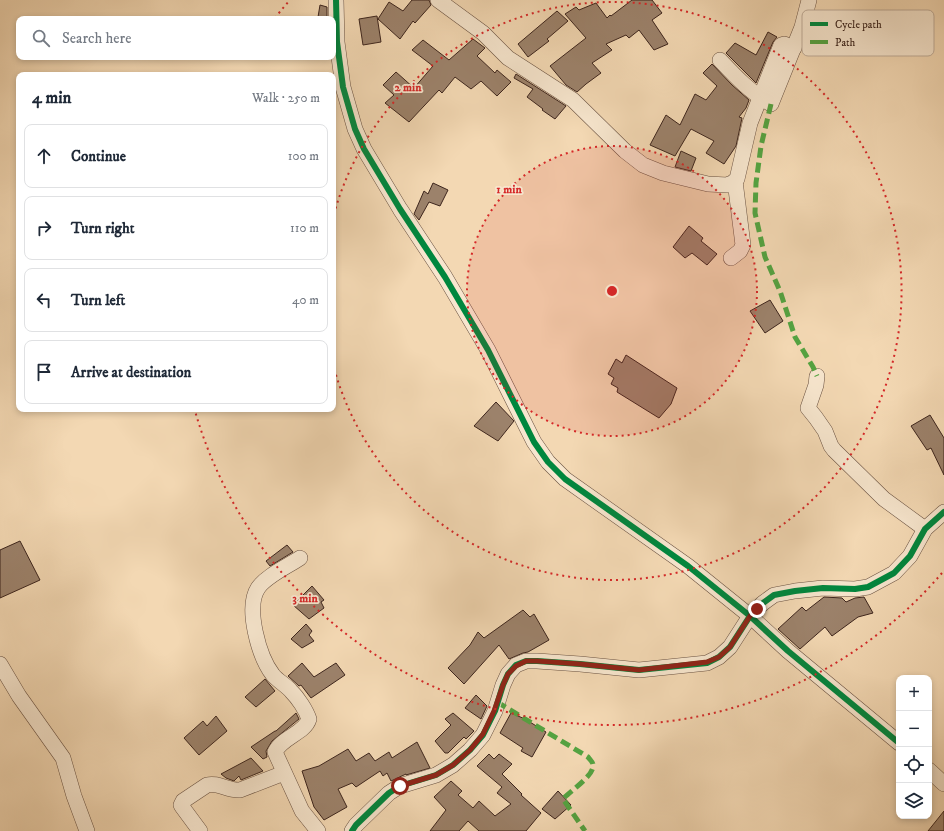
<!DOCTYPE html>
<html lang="en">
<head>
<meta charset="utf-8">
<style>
	body { margin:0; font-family:"IM FELL DW Pica",serif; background:#f6f6f7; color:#1f2937 }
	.controls { position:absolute; right:12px; bottom:12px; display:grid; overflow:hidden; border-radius:8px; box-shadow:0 2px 6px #0003 }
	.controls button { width:36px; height:36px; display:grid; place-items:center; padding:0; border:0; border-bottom:1px solid #e0e1e3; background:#fff; color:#1f2937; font:20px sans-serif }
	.stop { position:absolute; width:12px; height:12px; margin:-9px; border:3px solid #8f2418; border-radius:50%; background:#fff }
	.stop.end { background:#8f2418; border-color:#fff; box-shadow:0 1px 4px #0008 }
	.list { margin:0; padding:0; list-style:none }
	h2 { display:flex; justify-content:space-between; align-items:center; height:52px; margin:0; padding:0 16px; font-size:17px }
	h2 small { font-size:13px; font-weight:400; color:#747a83 }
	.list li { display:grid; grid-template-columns:26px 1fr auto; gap:12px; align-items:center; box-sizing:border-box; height:64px; margin:0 8px 8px; padding:0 8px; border:1px solid #e0e1e3; border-radius:8px }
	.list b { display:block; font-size:15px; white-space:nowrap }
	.list em { font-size:13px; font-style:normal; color:#747a83 }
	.icon { flex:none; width:22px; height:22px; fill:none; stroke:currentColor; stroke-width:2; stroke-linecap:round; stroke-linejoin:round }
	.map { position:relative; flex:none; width:944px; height:831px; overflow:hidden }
	.search { position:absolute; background:#fff; box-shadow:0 2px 6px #0003; left:16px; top:16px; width:320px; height:44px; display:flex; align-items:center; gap:10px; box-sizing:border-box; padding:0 14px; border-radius:8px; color:#747a83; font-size:15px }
	.panel { position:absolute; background:#fff; box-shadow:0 2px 6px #0003; left:16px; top:72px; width:320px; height:340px; border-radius:8px }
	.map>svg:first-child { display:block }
	.building { fill:#9c826b; stroke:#3d251d }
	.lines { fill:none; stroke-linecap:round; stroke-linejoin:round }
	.minor-casing { stroke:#6a5242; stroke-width:16 }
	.minor { stroke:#f7e6ce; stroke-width:15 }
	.quiet { stroke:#54a341; stroke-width:5; stroke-dasharray:10 5; stroke-linecap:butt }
	.cycleway-casing { stroke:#f7e6ce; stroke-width:8 }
	.cycleway { stroke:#00873e; stroke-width:6 }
	.route { stroke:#8f2418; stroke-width:5 }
	.ring { fill:none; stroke:#d62828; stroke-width:2; stroke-dasharray:2 4 }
	.key { fill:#f7e6ce; stroke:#bfac99; stroke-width:1 }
	.key-label { font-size:11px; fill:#3d251d }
	.centre { fill:#d62828; stroke:#f7e6ce; stroke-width:2 }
	.ring-label { font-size:12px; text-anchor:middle; font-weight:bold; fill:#d62828; stroke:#f7e6ce; stroke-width:3.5; stroke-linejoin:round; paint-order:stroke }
</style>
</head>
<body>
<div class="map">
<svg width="944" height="831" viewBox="0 0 944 831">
	<rect width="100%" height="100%" fill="#f3d8b3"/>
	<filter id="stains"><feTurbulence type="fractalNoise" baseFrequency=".005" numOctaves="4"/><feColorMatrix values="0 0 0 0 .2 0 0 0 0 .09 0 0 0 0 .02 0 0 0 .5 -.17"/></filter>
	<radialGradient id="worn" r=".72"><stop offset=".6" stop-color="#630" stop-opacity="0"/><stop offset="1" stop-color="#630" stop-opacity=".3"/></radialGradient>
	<g class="building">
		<path d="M412 0H429L431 5 415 23 413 21 400 39 378 19 389 2 403 11Z"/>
		<path d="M632 0H652L662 13 652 20 668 44 654 50 639 30 629 38 626 35 606 44 612 50 592 63 601 73 586 84 577 92 566 85 550 66 586 38 565 14 576 7 579 10 596 3 607 18 610 15 611 16Z"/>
		<path d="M320 5 327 7V19L318 17Z"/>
		<path d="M557 11 568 21 547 39 549 41 528 57 518 44Z"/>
		<path d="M377 16 381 42 363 45 359 19Z"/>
		<path d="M768 32 777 37 773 42 756 83 726 53 735 43 756 55Z"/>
		<path d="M473 39 485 48 477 56 495 73 497 70 511 82 497 96 481 81 471 89 455 77 442 93 439 90 409 122 385 103 394 95 383 85 396 72 414 88 433 66 412 50 423 40 449 60Z"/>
		<path d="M712 64 732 85 749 100 746 108 739 117 742 118 736 146 724 164 706 153 714 141 691 129 675 156 650 145 666 115 680 125 695 94 706 100 717 86 703 73Z"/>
		<path d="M516 74 566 106 555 119 542 110 543 109 527 97 533 89 514 78Z"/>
		<path d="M681 151 696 158 691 171 675 167Z"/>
		<path d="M433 183 448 190 440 206 429 202 419 220 414 214 424 191 428 194Z"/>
		<path d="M689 226 703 238 701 241 717 254 707 265 692 253 685 258 673 247Z"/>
		<path d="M770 300 783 321 765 333 750 311Z"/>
		<path d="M626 355 677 388 671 404 659 418 617 392 618 388 611 384 614 378 608 374 616 359 622 363Z"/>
		<path d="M496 402 514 421 498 441 474 426Z"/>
		<path d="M930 415 944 438V475L931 448 927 450 911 426Z"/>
		<path d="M20 541 40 580 0 598V550Z"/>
		<path d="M287 545 293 552 270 566 266 561Z"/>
		<path d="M312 586 324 600 321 602 324 608 309 619 293 605Z"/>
		<path d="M824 597 842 598 846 602 855 598 864 597 873 613 858 617 832 636 825 627 800 649 778 629 802 607 806 611Z"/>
		<path d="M523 610 530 617 534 614 549 640 528 652 523 653 509 659 499 645 464 684 448 668 470 645 478 632 484 638Z"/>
		<path d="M306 624 312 631 309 635 314 641 302 648 291 639Z"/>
		<path d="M302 663 314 677 336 663 345 675 311 698 301 685 299 686 288 676Z"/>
		<path d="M265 679 275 691 256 707 245 697Z"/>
		<path d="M476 695 487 706 481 719 465 708Z"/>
		<path d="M296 713 299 719 272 741 266 751 267 757 263 759 251 747 275 731H276Z"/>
		<path d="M453 713 474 731 466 739 464 737 448 753H445L435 741 451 725 445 719Z"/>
		<path d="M511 713 525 719 546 732 532 757 521 751 523 748 500 733Z"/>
		<path d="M216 716 227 731 199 755 184 738 203 721 207 726Z"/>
		<path d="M417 742 430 768 406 775V774L391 781 387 773 383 776 380 771 356 787 352 783 338 789 347 807 324 820 314 807 302 771 319 766 348 749 356 761 369 753 375 761 389 752 392 758Z"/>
		<path d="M489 754 494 759 499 754 512 764 502 774 522 794 521 795 541 813 526 831H479L468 821 459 831H430L446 810 434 797 451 781 462 791 458 795 473 808 479 801 495 816 511 804 497 793 502 787 477 766Z"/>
		<path d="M251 758 263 771 241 780 239 776 234 781 226 778 221 774Z"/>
		<path d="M558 791 571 805 555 819 542 809Z"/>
		<path d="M944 811V831H928Z"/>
	</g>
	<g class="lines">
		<defs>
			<g id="minor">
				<path d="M336 0 337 42 343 87 355 129 364 149 400 209 445 277 488 350 534 442 548 462 565 479 688 566 750 616 788 651 899 743"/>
				<path d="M438 0 483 33 508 58 573 100 625 151 643 165 663 173 708 184 727 185 732 183 737 179 750 123 781 45 784 44 794 48"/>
				<path d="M720 60C736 77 751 93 771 104L802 27 809 0"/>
				<path d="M731 258 740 251 743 245 735 181"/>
				<path d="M817 376 816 385 808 408 816 418 825 431 831 446 834 450 884 499 925 529"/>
				<path d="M300 558C288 566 266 576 258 588 245 608 259 657 273 675 278 681 286 685 291 691 298 698 306 710 309 719 305 733 282 737 275 752L302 811 318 831"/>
				<path d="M0 664 19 696 63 758 74 796 87 831"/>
				<path d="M929 770 944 784"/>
				<path d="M200 831 183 808 181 805 183 801 207 785C218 782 228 791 240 790L284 773"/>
				<path d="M352 831 356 825 389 793 400 786 436 775 453 765 470 750 483 735 495 711 503 685 508 674 516 665 526 661H537L580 664 639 670 707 663 719 657 730 647 750 616 763 603 774 595 795 591 823 588 855 589 868 587 894 573 910 556 925 529 944 512"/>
			</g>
		</defs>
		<use href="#minor" class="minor-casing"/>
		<use href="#minor" class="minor"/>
		<g class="quiet">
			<path d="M771 104 761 146 756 183 755 213 765 257 780 291 795 337 813 367 817 376"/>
			<path d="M497 702 588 757C590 760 593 762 593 765 594 776 570 791 563 799L585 831"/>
		</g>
		<defs>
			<g id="cycleway">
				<path d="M336 0 337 42 343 87 355 129 364 149 400 209 445 277 488 350 534 442 548 462 565 479 688 566 750 616 788 651 899 743"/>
				<path d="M352 831 356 825 389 793 400 786 436 775 453 765 470 750 483 735 495 711 503 685 508 674 516 665 526 661H537L580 664 639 670 707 663 719 657 730 647 750 616 763 603 774 595 795 591 823 588 855 589 868 587 894 573 910 556 925 529 944 512"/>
			</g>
		</defs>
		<use href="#cycleway" class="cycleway-casing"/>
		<use href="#cycleway" class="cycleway"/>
	</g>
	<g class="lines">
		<path class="route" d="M400 786 436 775 453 765 470 750 483 734 494 711 503 685 508 674 516 666 526 661H537L580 664 639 670 707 662 719 657 730 647 750 616 757 609"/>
	</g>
	<circle cx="612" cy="291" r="145" fill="#d62828" fill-opacity=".12"/>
	<g class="ring">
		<circle cx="612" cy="291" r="145"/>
		<path d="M334 214A289 289 0 1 1 334 368"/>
		<path d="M942 573A434 434 0 0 1 195 411M275 18A434 434 0 0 1 289 1"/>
	</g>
	<rect x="802" y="10" width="132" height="46" rx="6" class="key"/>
	<rect x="810" y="22" width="18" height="4" fill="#00873e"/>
	<rect x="810" y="40" width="18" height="4" fill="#54a341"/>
	<g class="key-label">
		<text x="835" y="28">Cycle path</text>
		<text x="835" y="46">Path</text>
	</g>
	<circle cx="612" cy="291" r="6" class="centre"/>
	<g class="ring-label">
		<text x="408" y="91">2 min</text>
		<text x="509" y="193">1 min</text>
		<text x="305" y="602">3 min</text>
	</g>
	<rect width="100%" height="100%" filter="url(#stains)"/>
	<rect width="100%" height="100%" fill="url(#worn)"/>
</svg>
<div class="controls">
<button>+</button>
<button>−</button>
<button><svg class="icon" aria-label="locate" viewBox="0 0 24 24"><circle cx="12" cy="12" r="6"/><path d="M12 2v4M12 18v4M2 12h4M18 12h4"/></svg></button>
<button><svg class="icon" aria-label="layers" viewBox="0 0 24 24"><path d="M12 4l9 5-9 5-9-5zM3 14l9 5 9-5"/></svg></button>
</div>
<div class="stop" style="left:400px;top:786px"></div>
<div class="stop end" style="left:757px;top:609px"></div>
<div class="search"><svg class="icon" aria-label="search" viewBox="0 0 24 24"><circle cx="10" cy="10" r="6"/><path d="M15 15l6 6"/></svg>Search here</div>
<section class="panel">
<h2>4 min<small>Walk · 250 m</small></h2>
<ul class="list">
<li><svg class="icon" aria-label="ahead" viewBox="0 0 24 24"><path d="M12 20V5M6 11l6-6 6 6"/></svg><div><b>Continue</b></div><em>100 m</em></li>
<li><svg class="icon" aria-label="right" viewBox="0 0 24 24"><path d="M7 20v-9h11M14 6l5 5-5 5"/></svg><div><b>Turn right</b></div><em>110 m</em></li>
<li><svg class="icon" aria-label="left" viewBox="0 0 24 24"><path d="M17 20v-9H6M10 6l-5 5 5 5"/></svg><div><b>Turn left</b></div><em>40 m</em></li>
<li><svg class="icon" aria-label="arrive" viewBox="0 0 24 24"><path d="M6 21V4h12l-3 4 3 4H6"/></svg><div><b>Arrive at destination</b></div></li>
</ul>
</section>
</div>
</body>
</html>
